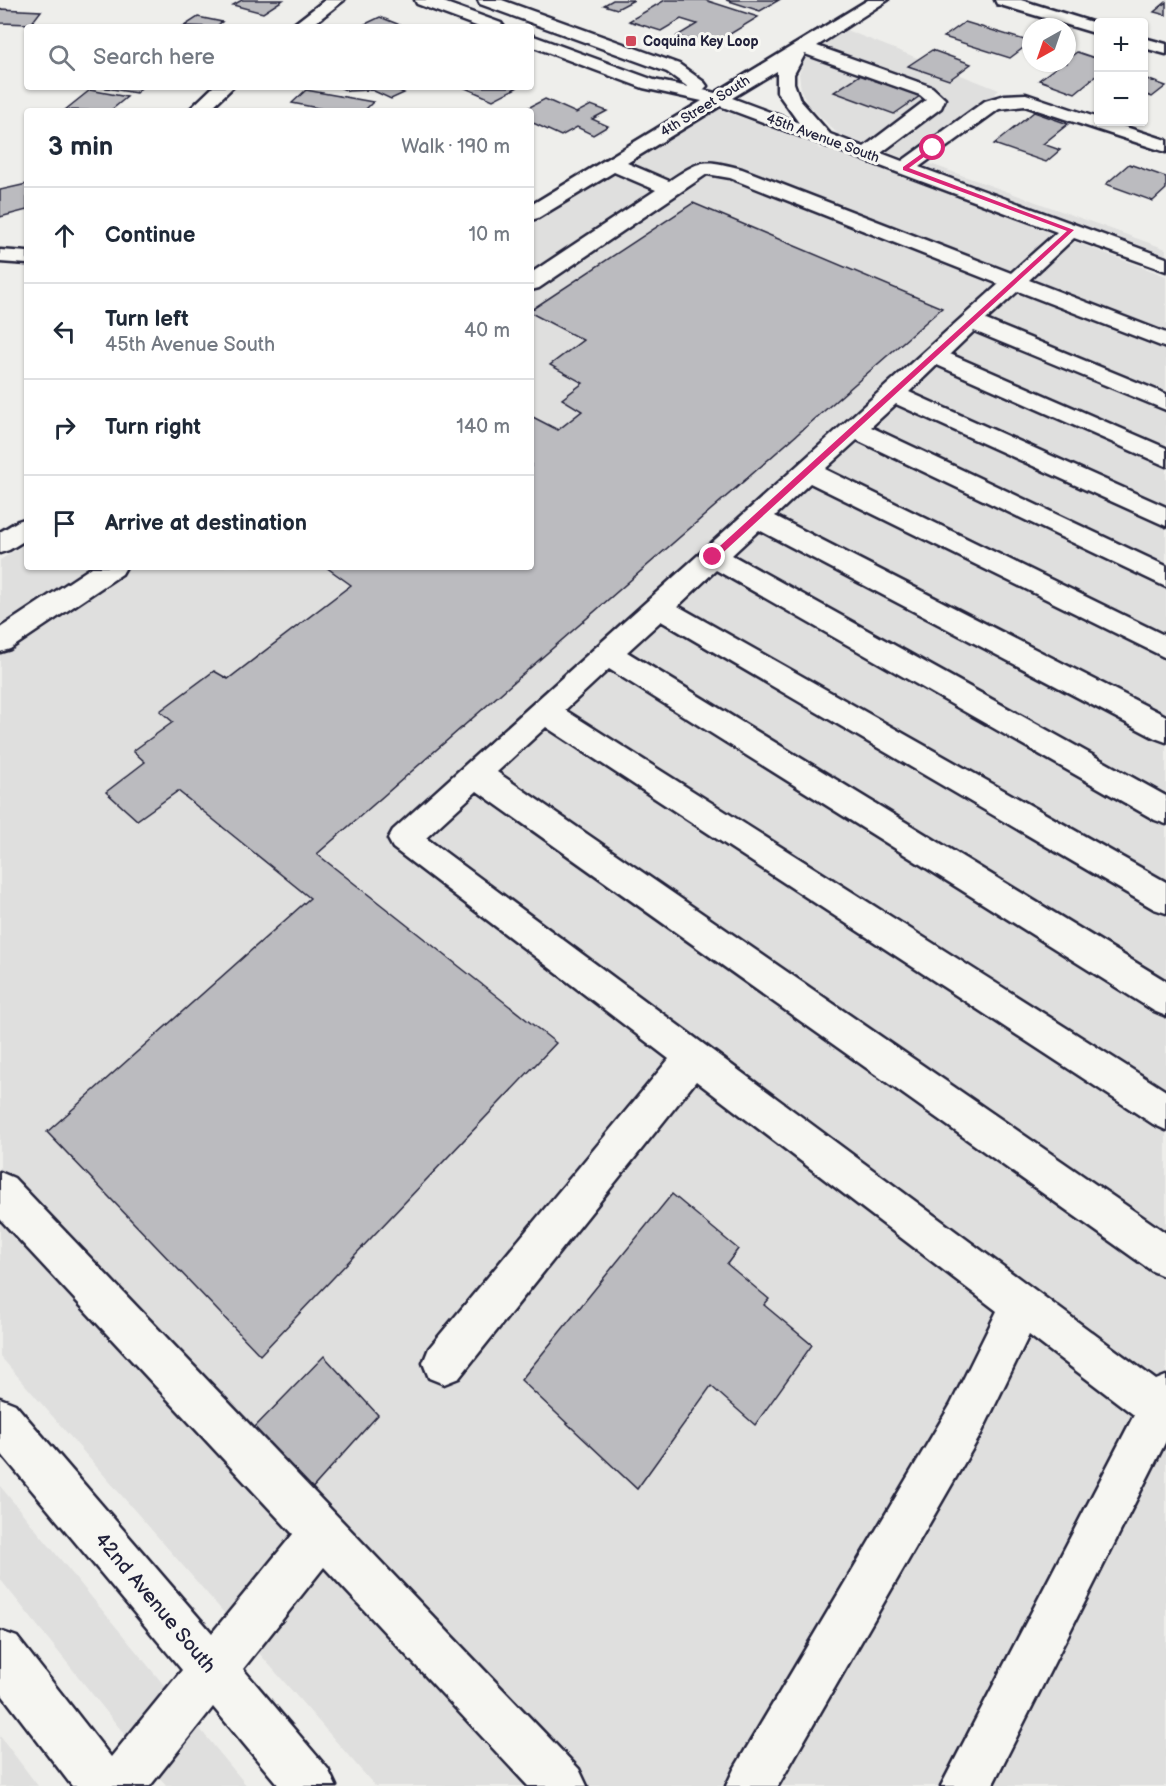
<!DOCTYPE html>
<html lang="en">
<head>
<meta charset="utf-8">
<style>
	body { margin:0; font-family:"Balsamiq Sans",sans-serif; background:#f6f6f7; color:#1f2937 }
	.controls { position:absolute; right:18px; top:18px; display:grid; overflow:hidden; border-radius:6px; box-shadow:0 2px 4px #0004 }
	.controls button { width:54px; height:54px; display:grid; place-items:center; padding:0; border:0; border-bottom:2px solid #e0e1e3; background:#fff; color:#1f2937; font:30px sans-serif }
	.compass { position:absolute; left:1022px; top:18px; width:54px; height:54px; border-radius:50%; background:#fff; box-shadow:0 2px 4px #0004; rotate:220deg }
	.stop { position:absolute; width:18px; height:18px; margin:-14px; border:4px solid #db2777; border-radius:50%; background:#fff }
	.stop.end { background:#db2777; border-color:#fff; box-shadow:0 2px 6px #0008 }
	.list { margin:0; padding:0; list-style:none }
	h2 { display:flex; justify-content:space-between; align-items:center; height:78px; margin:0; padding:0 24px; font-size:26px }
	h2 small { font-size:20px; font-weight:400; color:#747a83 }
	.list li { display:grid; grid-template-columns:39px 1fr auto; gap:18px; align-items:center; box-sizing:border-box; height:96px; padding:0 24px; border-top:2px solid #e0e1e3 }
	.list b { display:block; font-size:22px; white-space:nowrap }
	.list p { margin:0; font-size:20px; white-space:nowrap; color:#747a83 }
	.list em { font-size:20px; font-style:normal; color:#747a83 }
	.icon { flex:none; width:33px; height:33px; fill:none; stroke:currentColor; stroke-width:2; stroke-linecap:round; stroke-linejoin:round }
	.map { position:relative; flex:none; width:1166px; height:1786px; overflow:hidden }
	.search { position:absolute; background:#fff; box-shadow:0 2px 4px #0004; left:24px; top:24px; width:510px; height:66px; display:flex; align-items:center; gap:15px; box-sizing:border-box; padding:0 21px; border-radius:6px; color:#747a83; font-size:22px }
	.panel { position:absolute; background:#fff; box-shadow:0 2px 4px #0004; left:24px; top:108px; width:510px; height:462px; border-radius:6px }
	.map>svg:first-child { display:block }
	.built { fill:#dfdfde }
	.building { fill:#bbbbbf; stroke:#22223b; stroke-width:1.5 }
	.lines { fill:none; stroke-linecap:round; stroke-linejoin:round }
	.minor-casing { stroke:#22223b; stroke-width:5 }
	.minor { fill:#f6f6f2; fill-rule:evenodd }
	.route { fill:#db2777 }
	.poi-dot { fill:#d1495b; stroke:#f6f6f2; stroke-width:2 }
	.labels { text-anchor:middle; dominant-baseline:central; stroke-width:6; stroke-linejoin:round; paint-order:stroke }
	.far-poi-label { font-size:14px; font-weight:bold; fill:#22223b; stroke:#f6f6f2; text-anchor:start }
	.far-street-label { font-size:14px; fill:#22223b; stroke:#f6f6f2 }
	.near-street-label { font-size:20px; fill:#22223b; stroke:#f6f6f2 }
</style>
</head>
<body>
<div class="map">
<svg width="1166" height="1786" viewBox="0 0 1166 1786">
	<rect width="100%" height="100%" fill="#eeeeeb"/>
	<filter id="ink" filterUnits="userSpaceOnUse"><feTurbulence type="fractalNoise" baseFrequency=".0167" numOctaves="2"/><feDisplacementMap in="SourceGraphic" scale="12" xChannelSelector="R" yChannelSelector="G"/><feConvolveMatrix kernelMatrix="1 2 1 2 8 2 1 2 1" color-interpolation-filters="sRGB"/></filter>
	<g filter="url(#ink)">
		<g class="built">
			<path d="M846 30 999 90 925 162 1166 249V255L838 134 807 104 801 90 799 74 807 54Z"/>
			<path d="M719 109 815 144 820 149 825 148 1166 276V1786H375L0 1356V560L27 543V567H531V226Z"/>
			<path d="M0 1486 247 1786H166L0 1579Z"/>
			<path d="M0 1736 38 1786H0Z"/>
		</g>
		<g class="building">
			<path d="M242 0H283L263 13 233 5Z"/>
			<path d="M613 0H634L617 9 604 5Z"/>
			<path d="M665 0H705L758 17 709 47 677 36 697 24 681 19 661 31 629 21Z"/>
			<path d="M726 0H779L760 11Z"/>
			<path d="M1166 2V15L1154 12Z"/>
			<path d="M0 9 41 11 31 24 0 23Z"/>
			<path d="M198 17 222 22 215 27 184 26Z"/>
			<path d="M380 17 405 27H359Z"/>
			<path d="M965 22 1031 42 1010 58 944 37Z"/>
			<path d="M932 50 971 64 949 80 908 66Z"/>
			<path d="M1077 52 1098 59V74L1075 93 1039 80 1062 63H1067V59Z"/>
			<path d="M860 75 920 96 894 114 834 92Z"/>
			<path d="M1144 78 1166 86 1152 97 1144 94Z"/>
			<path d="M100 87H142L136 93Z"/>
			<path d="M339 87H391L404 93 391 99 372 90 348 91Z"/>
			<path d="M463 87H518L493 100Z"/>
			<path d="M90 90 127 97 110 111 65 110Z"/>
			<path d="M306 90 373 102 364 111H321L323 109 292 103Z"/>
			<path d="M545 99 576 113 591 105 607 111 592 119 608 126 593 135 577 127 561 136 531 122V111H522Z"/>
			<path d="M1034 112 1068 124 1043 144 1060 150 1046 162 994 144Z"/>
			<path d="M1129 164 1166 177V189L1153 201 1106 184Z"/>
			<path d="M27 184V210L0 217V190Z"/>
			<path d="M693 203 942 308 317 854 556 1043 260 1355 47 1132 310 898 178 791 137 820 106 792 145 762 133 751 173 722 160 711 214 671 228 679 351 585 326 567H531V416L558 430 582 411 562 399 583 383 550 365 583 340 531 313V310Z"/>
			<path d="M672 1194 738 1249 727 1264 769 1299 764 1305 812 1345 755 1425 711 1386 637 1489 521 1380Z"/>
			<path d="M324 1356 378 1415 308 1493 253 1429Z"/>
		</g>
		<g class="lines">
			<defs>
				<g id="minor">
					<path d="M325 0H344L310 27H290Z"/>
					<path d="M415 0H438L501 23 504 27H479L417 4Z"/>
					<path d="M478 0H502L679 64 704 82 707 86 703 90 715 93 868 0H888L817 46 932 87 945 99 941 108 881 153 902 161 985 101 1005 95 1026 94 1098 118V122H1110L1166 140V152L1025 106 999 109 919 167 1166 258V271L1074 238 1029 280 1166 333V348L1018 291 986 320 1166 394V410L974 331 950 354 1166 448V466L937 365 909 392 1166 507V526L896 404 871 427 1166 566V587L857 440 825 469 1166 636V658L810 483 775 516 1166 716V742L1155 738 759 530 732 555 1166 796V824L1155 820 716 570 678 606 1166 882V913L1154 909 661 621 627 652 1166 981V1016L1154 1011 609 669 565 710 1166 1091V1130L1153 1124 546 727 497 772 1166 1233V1277L1152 1271 477 791 426 838 1156 1380 1166 1376V1441L992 1786H941L1134 1415 1029 1335 981 1434 778 1786H726L734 1769 951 1404 997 1311 696 1081 459 1378 444 1384 429 1378 423 1363 429 1348 669 1059 393 848 388 839 393 830 999 284 730 178 707 174 539 288 531 290V273L656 190 614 172 538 218 531 220V205L702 101 643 88 531 46V35L654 80 688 87 667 72 480 4ZM805 54 920 95 926 100 864 147 830 134 800 100 794 83V74ZM777 71V92L799 123 732 98ZM720 106 1057 232 1011 273 742 169C702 159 703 159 669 181L627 163Z"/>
					<path d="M995 0H1021L1098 24V34L997 4Z"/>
					<path d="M1144 38 1166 44V54L1144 48Z"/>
					<path d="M213 87H233L208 111H188Z"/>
					<path d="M0 250 27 252V264L0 262Z"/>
					<path d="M27 518V539L9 550 0 553V532L18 521Z"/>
					<path d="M92 567H126L122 574 10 649 0 652V628Z"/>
					<path d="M0 1172 14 1178 579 1769 587 1786H528L324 1567 243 1669 328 1769 336 1786H279L213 1707 150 1786H72L0 1692V1631L17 1637 111 1757 182 1670 0 1452V1398L15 1404 212 1633 293 1534 0 1219Z"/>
				</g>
			</defs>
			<use href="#minor" class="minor-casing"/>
			<use href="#minor" class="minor"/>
		</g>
	</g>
	<path class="route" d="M931 147 936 148 909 168 1074 230 716 559H710V555L1067 231 903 170V167Z"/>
	<rect class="poi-dot" x="625" y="35" width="12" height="12" rx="3"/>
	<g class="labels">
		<g class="far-poi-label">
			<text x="643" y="41">Coquina Key Loop</text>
		</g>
		<g class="far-street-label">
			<text transform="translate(705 106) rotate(-32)">4th Street South</text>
			<text transform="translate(823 138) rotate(20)">45th Avenue South</text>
		</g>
		<g class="near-street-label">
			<text transform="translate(155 1603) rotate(50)">42nd Avenue South</text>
		</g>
	</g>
</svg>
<div class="controls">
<button>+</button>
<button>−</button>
</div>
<svg class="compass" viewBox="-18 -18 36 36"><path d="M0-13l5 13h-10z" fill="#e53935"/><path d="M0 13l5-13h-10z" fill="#747a83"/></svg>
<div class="stop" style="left:933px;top:148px"></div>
<div class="stop end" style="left:713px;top:557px"></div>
<div class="search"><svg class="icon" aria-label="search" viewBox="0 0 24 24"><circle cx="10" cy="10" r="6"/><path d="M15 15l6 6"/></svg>Search here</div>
<section class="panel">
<h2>3 min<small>Walk · 190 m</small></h2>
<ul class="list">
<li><svg class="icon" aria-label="ahead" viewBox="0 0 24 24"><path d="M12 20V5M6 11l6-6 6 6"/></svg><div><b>Continue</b></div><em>10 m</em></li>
<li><svg class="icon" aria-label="left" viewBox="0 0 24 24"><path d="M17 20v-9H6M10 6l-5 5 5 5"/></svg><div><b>Turn left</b><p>45th Avenue South</p></div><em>40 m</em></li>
<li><svg class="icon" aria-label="right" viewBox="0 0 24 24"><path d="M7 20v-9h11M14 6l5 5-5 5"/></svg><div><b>Turn right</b></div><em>140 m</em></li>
<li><svg class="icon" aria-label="arrive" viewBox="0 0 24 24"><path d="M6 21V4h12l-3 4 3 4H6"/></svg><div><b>Arrive at destination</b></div></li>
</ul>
</section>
</div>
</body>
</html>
